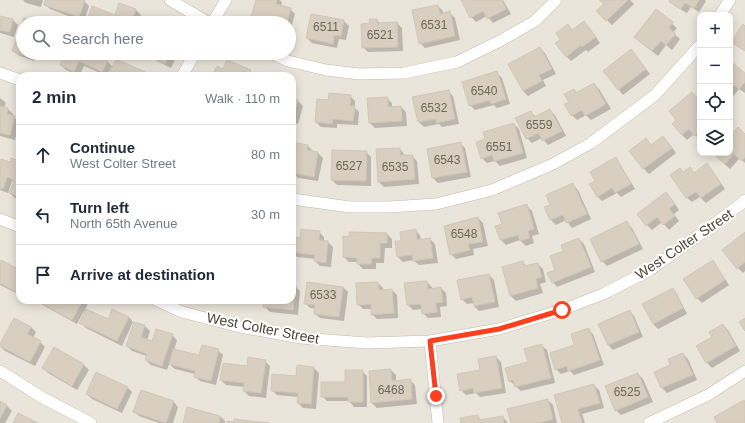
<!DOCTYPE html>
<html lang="en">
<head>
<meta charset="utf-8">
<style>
	body { margin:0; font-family:Arial,sans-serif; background:#f6f6f7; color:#1f2937 }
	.controls { position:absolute; right:12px; top:12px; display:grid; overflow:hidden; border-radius:8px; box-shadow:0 2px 10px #0003 }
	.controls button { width:36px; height:36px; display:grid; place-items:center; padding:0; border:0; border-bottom:1px solid #e0e1e3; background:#fff; color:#1f2937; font:20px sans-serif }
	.stop { position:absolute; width:12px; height:12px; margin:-9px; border:3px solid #fc3f1d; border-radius:50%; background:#fff }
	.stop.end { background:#fc3f1d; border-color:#fff; box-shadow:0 1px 4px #0008 }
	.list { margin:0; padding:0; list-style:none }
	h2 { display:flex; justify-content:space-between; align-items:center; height:52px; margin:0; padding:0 16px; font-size:17px }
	h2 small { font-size:13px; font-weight:400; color:#747a83 }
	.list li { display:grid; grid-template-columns:26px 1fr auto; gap:12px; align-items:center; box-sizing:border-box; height:60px; padding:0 16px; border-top:1px solid #e0e1e3 }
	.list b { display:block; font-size:15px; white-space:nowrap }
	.list p { margin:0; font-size:13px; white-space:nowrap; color:#747a83 }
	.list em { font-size:13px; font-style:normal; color:#747a83 }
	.icon { flex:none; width:22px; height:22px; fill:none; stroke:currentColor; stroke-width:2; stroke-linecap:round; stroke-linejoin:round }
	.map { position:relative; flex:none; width:745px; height:423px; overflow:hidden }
	.search { position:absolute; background:#fff; box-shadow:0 2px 10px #0003; left:16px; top:16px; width:280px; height:44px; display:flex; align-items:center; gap:10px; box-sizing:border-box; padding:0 14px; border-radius:22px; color:#747a83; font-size:15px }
	.panel { position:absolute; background:#fff; box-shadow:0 2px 10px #0003; left:16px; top:72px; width:280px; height:232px; border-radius:12px }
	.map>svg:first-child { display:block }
	.residential { fill:#eae5da; fill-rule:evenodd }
	.shadow { fill:#0003 }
	.building { fill:#d8cfc1; stroke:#d3c7b4 }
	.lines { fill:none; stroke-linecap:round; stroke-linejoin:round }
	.minor-casing { stroke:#c2bbae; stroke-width:12 }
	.minor { stroke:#fff; stroke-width:11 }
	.route { stroke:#fc3f1d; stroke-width:5 }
	.labels { text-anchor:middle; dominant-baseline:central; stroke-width:4; stroke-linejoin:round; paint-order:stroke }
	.number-label { font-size:12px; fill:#6e675b }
	.street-label { font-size:14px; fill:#4b4439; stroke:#fff }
</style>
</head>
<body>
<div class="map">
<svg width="745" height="423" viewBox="0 0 745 423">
	<rect width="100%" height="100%" fill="#f6f3ec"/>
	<path class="residential" d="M0 0H745V423H0ZM700 15H730V153H700ZM23 23H289V53H23ZM20 76H292V300H20Z"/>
	<g class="shadow">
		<path d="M23 0H43L41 7 26 3Z"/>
		<path d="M46 0H81L84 1 89 6 84 22 50 9 45 4Z"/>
		<path d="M257 0H280L282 3 281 6 290 9 295 14 289 34V23H255L251 19Z"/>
		<path d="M463 0H503L511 14 493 23 487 16 476 22 471 17Z"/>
		<path d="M601 0H630L634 4 612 25 598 11 605 4Z"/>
		<path d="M671 0H705L706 1 699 12 691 7 687 13 675 6 670 1Z"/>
		<path d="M120 4 136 10 141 15 138 23H87L115 16Z"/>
		<path d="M438 6 443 11V14L450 13 455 18 460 40 425 48 420 43Z"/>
		<path d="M656 10 677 28 673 33 680 39 672 50 666 45 658 56 640 42 635 37Z"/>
		<path d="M312 15 344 21 349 26 346 40 339 39 337 48 312 43 307 38Z"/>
		<path d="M0 17 13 20 18 25 14 37 0 33Z"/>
		<path d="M377 20 381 24 397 23 402 28 403 51 368 52 363 47 371 24Z"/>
		<path d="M23 24V53H37L34 61 18 55 13 50Z"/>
		<path d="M568 25 573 30 589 27 600 43 588 52 586 50 571 61 566 56 562 40Z"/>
		<path d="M540 48 545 53 556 74 543 80 546 86 528 96 523 91Z"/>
		<path d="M52 53H62L60 56Z"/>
		<path d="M67 53H106L108 55 106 60 112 66 107 76 84 66 79 76 66 70 61 65Z"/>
		<path d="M152 53H178L171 68 157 61 152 56 153 53Z"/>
		<path d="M636 56 650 74 623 95 619 90 604 71Z"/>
		<path d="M117 60 145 73 148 76H110Z"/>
		<path d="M730 62 745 74V93L739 89 730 100Z"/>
		<path d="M224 70 250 71 255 76H213Z"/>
		<path d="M497 73 502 78 510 104 497 108 494 105 475 110 470 105Z"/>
		<path d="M594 84 599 89 611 109 591 120 586 115 577 120 572 115 570 102 574 90 578 94Z"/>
		<path d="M448 91 453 96 459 124 442 127 439 124 424 127 419 122 414 98Z"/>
		<path d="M350 96 355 101V108L359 112 358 125 337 124V128L321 127 316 122 329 101Z"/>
		<path d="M0 98 6 103 4 108 8 109 13 114 12 116 14 117 19 122 15 140 0 136Z"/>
		<path d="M387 98 392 103V108L401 107 406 112 407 126 375 128 370 123Z"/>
		<path d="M292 100 298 101 303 106 298 124 292 122Z"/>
		<path d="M700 102V140L694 134 687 140 682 135 678 120Z"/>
		<path d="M550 110 555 115 566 136 548 145 542 138 532 143 527 138 531 112 536 117Z"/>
		<path d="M514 124 519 129 527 158 500 166 495 161 487 163 482 158 486 140Z"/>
		<path d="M745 135V163L740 158 730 169 719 159 715 153H730V137Z"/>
		<path d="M646 140 652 146 668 142 676 153 649 174 644 169 630 151Z"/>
		<path d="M293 143 308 146 313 151V152L318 153 323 158 318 181 298 178 293 173 294 167 292 166V148Z"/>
		<path d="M460 143 465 148 471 177 438 183 433 178 428 150Z"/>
		<path d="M400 149 404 154 405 156H412L417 161 419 184 384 187 379 182Z"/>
		<path d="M366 152 371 157V186L337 185 332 180Z"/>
		<path d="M615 159 620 164 635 189 621 197 617 193 602 201 597 196 596 182Z"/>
		<path d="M20 162V200L15 198 10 193 15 182 12 181 8 193 0 190V164Z"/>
		<path d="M707 165 712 170 725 189 706 203 700 197 692 202 687 198 671 176 683 173 689 168 694 173Z"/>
		<path d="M573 185 578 190 591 219 572 228 566 220 556 225 551 220 545 208 552 205Z"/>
		<path d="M671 198 679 210 674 214 679 221 669 230 662 222 652 230 647 225Z"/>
		<path d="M527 206 532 211 539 234 532 236 534 243 526 246 520 240 506 245 501 240 503 224Z"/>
		<path d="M478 218 483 223 488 246 473 249 474 255 456 259 451 254Z"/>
		<path d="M627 223 632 228 643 249 607 266 602 261Z"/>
		<path d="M415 230 420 235 421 240 430 239 435 244 438 263 419 265 413 260 403 262 398 257Z"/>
		<path d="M319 232 324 237V242H328L333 247 331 267 320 266 315 261V259L297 257 292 252 301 239Z"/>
		<path d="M387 234 392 239V248H385L384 263H376V269H363L358 264V262H349L344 257 350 238Z"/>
		<path d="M745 234V271L743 273 738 268Z"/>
		<path d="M579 239 584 244 595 272 557 287 553 282 564 252Z"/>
		<path d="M523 262 527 267 538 264 543 269 546 282 540 284 543 293 516 301 511 296Z"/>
		<path d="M713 262 717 267 729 285 702 303 697 298Z"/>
		<path d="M0 264 20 271V295L0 285Z"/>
		<path d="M489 275 494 280 499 307 479 311 474 306V303L467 304 462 299Z"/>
		<path d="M427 282 432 287V289L441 288 446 293 447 306 440 307 441 317 428 318 423 313V309L413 310 408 305Z"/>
		<path d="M378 283 383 288V290H392L397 295 398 318 377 319 372 314V309H363L358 304Z"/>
		<path d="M292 286H295L300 291 298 315 270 312 265 307V300H292Z"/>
		<path d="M343 287 348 292 344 321 320 318 315 314 316 309 310 308 305 303Z"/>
		<path d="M672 289 677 294 687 314 658 329 653 324Z"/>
		<path d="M36 300H90L85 309 108 320 129 317 133 322 122 346 86 328 81 323 86 312 84 311 77 324 41 304Z"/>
		<path d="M237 300H246V302Z"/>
		<path d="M629 311 634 316 643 337 613 350 608 345 599 324Z"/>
		<path d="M135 323 145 326 150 331 147 340 153 342 172 335 177 340 174 350 200 356 218 350 223 355 216 385 200 381 195 376V374L175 369 169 364 167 370 151 365 146 360 147 356 132 351 127 346Z"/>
		<path d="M723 325 728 330 740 351 712 368 707 363 698 347 713 338Z"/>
		<path d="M31 327 36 332 33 338 40 342 45 347 35 366 5 351 0 346Z"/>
		<path d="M588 329 593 334 604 365 574 375 570 371 561 374 556 369Z"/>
		<path d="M542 346 547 350 555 383 521 391 510 381 529 363Z"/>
		<path d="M55 349 84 365 89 370 77 390 48 373 43 368Z"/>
		<path d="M683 354 688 359 697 380 667 393 662 388 671 365Z"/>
		<path d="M496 357 501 362 506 393 480 397 476 393 466 395 461 390Z"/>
		<path d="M265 361 270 366 266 398 249 396 244 391V387L226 385 221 380 248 367Z"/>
		<path d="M314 368 319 373 316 409 303 408 298 403V397L277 395 272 390Z"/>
		<path d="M391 370 396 375V381L410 380 415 385 417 404 377 408 372 403Z"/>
		<path d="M362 371 367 376V407H354L349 401H327L322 396 346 383Z"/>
		<path d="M638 374 643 379 653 402 621 415 616 410Z"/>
		<path d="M594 385 599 390 604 408 582 414 585 423H563Z"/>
		<path d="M127 387 132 392 122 413 92 399 87 394Z"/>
		<path d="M548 400 553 405 557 423H512Z"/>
		<path d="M0 402 7 406 12 411 5 423H0Z"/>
		<path d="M174 402 178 407 173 423H159L139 416 134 411Z"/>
		<path d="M187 408 220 416 225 421V423H184Z"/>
		<path d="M477 416 482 421 503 417 508 423H462Z"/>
	</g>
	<g class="building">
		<path d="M45 0H85L79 17 44 5Z"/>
		<path d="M256 0H277L276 4 291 8 287 23H262L250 20Z"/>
		<path d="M461 0H502L506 9 487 19 483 11 470 18Z"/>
		<path d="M599 0H628L606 21 596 11 604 4Z"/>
		<path d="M670 0H699L694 8 685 3 681 9 669 2Z"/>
		<path d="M119 3 136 9 131 23H86L92 6 115 15Z"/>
		<path d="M438 5 440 14 450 11 455 36 419 44 412 10Z"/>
		<path d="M656 9 673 22 669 28 676 34 666 45 661 41 652 51 634 37Z"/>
		<path d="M311 14 344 20 341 36 334 35 333 44 306 38Z"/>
		<path d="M0 16 13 19 10 32 0 30Z"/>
		<path d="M24 18 36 23H23V53H30L29 57 12 51Z"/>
		<path d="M369 19H377V23L397 22 398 47 362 48 361 24 370 23Z"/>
		<path d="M584 21 596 37 582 47 581 45 566 57 555 43 560 40 556 33 568 24 572 30Z"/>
		<path d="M743 24 745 26V51L731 42Z"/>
		<path d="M540 47 552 69 539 75 542 81 523 91 508 64Z"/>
		<path d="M631 49 646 69 618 90 603 71Z"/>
		<path d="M65 53H102L100 56 108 60 102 72 79 61 74 72 60 65Z"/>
		<path d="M153 53H171L165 64 151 57Z"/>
		<path d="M116 59 145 72 143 76H108Z"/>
		<path d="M227 60 251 70 248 76H212L217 66 223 69Z"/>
		<path d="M730 61 745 73V82L739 89 733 85 730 89Z"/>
		<path d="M497 71 506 99 491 104 490 100 469 106 462 82Z"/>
		<path d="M594 83 606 104 585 116 582 110 571 116 564 104 569 102 564 94 574 89 576 93Z"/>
		<path d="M449 90 455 119 436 123V119L418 122 412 97Z"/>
		<path d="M692 92 700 101V131L694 136 689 129 682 135 672 124 676 120 669 111Z"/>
		<path d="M329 93 351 95 350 106H355L353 121 333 119 332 124 315 122 317 99 328 100Z"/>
		<path d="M388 97V107L401 106 402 121 369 123 367 98Z"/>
		<path d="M292 99 298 100 293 120 292 119Z"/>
		<path d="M0 106 8 108 7 114 15 116 10 135 0 133Z"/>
		<path d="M550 109 562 131 542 141 539 133 526 139 515 118 531 111 534 117Z"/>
		<path d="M514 123 523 153 494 161 492 155 481 159 476 142 485 139 483 132Z"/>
		<path d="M738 127 745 134V157L742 161 734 154 725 164 713 154 714 153H730V135Z"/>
		<path d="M663 136 672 148 643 169 629 151 646 138 651 145Z"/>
		<path d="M292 142 308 145 307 150 318 152 314 177 292 173 294 163H292Z"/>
		<path d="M461 142 467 172 432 178 427 149Z"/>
		<path d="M400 148V155H413L415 179 378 182 376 149Z"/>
		<path d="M332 150 367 151 366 181 331 180Z"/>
		<path d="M616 157 631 184 615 193 612 188 597 197 589 184 595 181 590 172Z"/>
		<path d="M11 158 20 161V197L9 193 14 180 7 177 3 189 0 188V161L1 159 10 162Z"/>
		<path d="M707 163 721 184 701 198 696 192 686 198 670 175 680 168 683 172 690 167 694 173Z"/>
		<path d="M573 183 587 214 566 223 563 215 550 220 544 207 550 205 546 195Z"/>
		<path d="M666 192 675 204 669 209 675 216 663 225 657 217 646 226 637 214Z"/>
		<path d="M527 204 534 229 528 231 530 238 520 241 518 235 500 240 495 226 502 224 498 213Z"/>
		<path d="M478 217 483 242 468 244 470 250 450 255 444 226Z"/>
		<path d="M627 221 639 244 601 262 590 239Z"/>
		<path d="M301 229 320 231 319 240 328 241 326 263 314 261 315 255 292 252 293 237 300 238Z"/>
		<path d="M416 229 417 240 430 238 433 258 413 261 412 255 397 257 395 241H401L400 232Z"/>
		<path d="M349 232 387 233V243H380V258H372L371 264H357V258L343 257V236L349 237Z"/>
		<path d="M745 232V262L737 269 722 250Z"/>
		<path d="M579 238 591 267 552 283 547 273 555 270 550 256 563 251 561 245Z"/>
		<path d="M1 260 20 270V294L0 283V262Z"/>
		<path d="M713 260 725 280 696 299 683 279Z"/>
		<path d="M523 261 524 266 538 263 542 277 536 279 538 288 510 296 502 267Z"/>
		<path d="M489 274 495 302 474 306 472 297 461 300 457 280Z"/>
		<path d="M427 281 428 289 441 287 443 302 436 303 437 312 422 314 421 304 407 305 404 283Z"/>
		<path d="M307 282 343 287 339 317 314 314 315 305 304 304Z"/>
		<path d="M378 282 379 290 392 289 394 313 371 315V304L357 305 356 283Z"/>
		<path d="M292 285H296L293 310 263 307 264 300H292Z"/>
		<path d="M673 288 683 308 653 324 642 304Z"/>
		<path d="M35 300H83L72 320Z"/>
		<path d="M86 309 108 319 112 309 129 317 117 341 79 323Z"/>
		<path d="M630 310 639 332 608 345 598 324Z"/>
		<path d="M14 318 31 327 27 334 41 341 30 362 0 346V344Z"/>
		<path d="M745 318V331L739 322Z"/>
		<path d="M134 322 145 325 141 337 152 341 156 329 173 334 162 366 145 360 147 354 126 346Z"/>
		<path d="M723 324 736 346 706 363 696 346 712 337 709 332Z"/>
		<path d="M589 328 600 360 568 371 567 366 555 370 550 353 574 345 571 334Z"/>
		<path d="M542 344 551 378 515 387 513 380 509 382 505 368 528 362 524 349Z"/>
		<path d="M202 345 219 349 211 381 194 377 195 371 169 364 173 349 199 355Z"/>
		<path d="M54 347 84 364 72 386 42 368Z"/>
		<path d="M683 353 693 375 661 388 654 372 670 365 668 359Z"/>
		<path d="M496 356 502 388 474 393 473 388 460 391 457 374 480 370 478 359Z"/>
		<path d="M248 357 266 360 261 393 243 391 244 383 220 380 223 363 247 366Z"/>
		<path d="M297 365 314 367 311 404 297 403 298 393 271 391 272 374 296 376Z"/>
		<path d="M391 369 392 381 411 379 412 399 371 403 369 371Z"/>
		<path d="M345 370H363V402H348V397H321V382H345Z"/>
		<path d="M96 372 128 387 117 409 86 394Z"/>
		<path d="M638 373 648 397 615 411 605 386Z"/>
		<path d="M594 384 600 403 578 409 582 423H562L554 395Z"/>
		<path d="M141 390 174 401 166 423 133 412Z"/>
		<path d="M548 399 553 419 539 423H511L507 409Z"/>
		<path d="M744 400 745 403V423H717L714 417Z"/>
		<path d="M0 401 7 405 0 419Z"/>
		<path d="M187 407 220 416 219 423H183Z"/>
		<path d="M18 413 38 423H13Z"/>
		<path d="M478 415 479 420 503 416 504 423H461L460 418Z"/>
		<path d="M234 419 269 423H227V421L234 422Z"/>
	</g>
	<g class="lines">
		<defs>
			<g id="minor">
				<path d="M170 0 209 23"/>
				<path d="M720 15 730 0"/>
				<path d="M212 23 226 0"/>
				<path d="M271 53 288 61 326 70 359 74 404 73 457 62 500 41 535 21 556 0"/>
				<path d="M0 73 20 80"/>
				<path d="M182 76 195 53"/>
				<path d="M292 199 350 207H389L436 204 492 190 553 164 591 143 655 95 700 45"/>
				<path d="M0 219 20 227"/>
				<path d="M156 300 182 312 240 327 301 338 367 343 430 341 499 329 562 310 603 294 650 270 698 236 741 204 745 200"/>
				<path d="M430 341 438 423"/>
				<path d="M0 371 43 398 91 423"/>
				<path d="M649 423 708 395 745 371"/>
			</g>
		</defs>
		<use href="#minor" class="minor-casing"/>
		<use href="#minor" class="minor"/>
	</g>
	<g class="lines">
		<path class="route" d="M436 396 430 341 499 329 562 310"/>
	</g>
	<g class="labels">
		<g class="number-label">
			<text x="434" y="25">6531</text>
			<text x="326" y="27">6511</text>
			<text x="380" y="35">6521</text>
			<text x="484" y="91">6540</text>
			<text x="434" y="108">6532</text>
			<text x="539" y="125">6559</text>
			<text x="499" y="147">6551</text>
			<text x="447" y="160">6543</text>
			<text x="349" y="166">6527</text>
			<text x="395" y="167">6535</text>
			<text x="464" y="234">6548</text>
			<text x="323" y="295">6533</text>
			<text x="391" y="390">6468</text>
			<text x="627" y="392">6525</text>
		</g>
		<g class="street-label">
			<text transform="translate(684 244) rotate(-34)">West Colter Street</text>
			<text transform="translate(263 328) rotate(11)">West Colter Street</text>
		</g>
	</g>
</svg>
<div class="controls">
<button>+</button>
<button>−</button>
<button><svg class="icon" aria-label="locate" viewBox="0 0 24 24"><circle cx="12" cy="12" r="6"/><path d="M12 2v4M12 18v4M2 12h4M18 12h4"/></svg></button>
<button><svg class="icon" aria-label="layers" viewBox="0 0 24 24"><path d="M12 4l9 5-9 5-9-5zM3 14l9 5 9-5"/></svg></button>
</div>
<div class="stop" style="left:562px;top:310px"></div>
<div class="stop end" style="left:436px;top:396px"></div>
<div class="search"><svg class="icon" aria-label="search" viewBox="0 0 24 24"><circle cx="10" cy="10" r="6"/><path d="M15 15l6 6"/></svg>Search here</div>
<section class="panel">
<h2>2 min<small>Walk · 110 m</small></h2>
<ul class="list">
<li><svg class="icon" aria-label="ahead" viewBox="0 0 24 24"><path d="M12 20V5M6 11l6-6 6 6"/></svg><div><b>Continue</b><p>West Colter Street</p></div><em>80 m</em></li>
<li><svg class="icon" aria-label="left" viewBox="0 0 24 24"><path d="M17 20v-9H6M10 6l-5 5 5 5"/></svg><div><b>Turn left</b><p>North 65th Avenue</p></div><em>30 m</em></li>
<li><svg class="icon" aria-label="arrive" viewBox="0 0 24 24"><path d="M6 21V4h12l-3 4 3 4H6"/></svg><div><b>Arrive at destination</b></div></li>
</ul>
</section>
</div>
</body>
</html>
